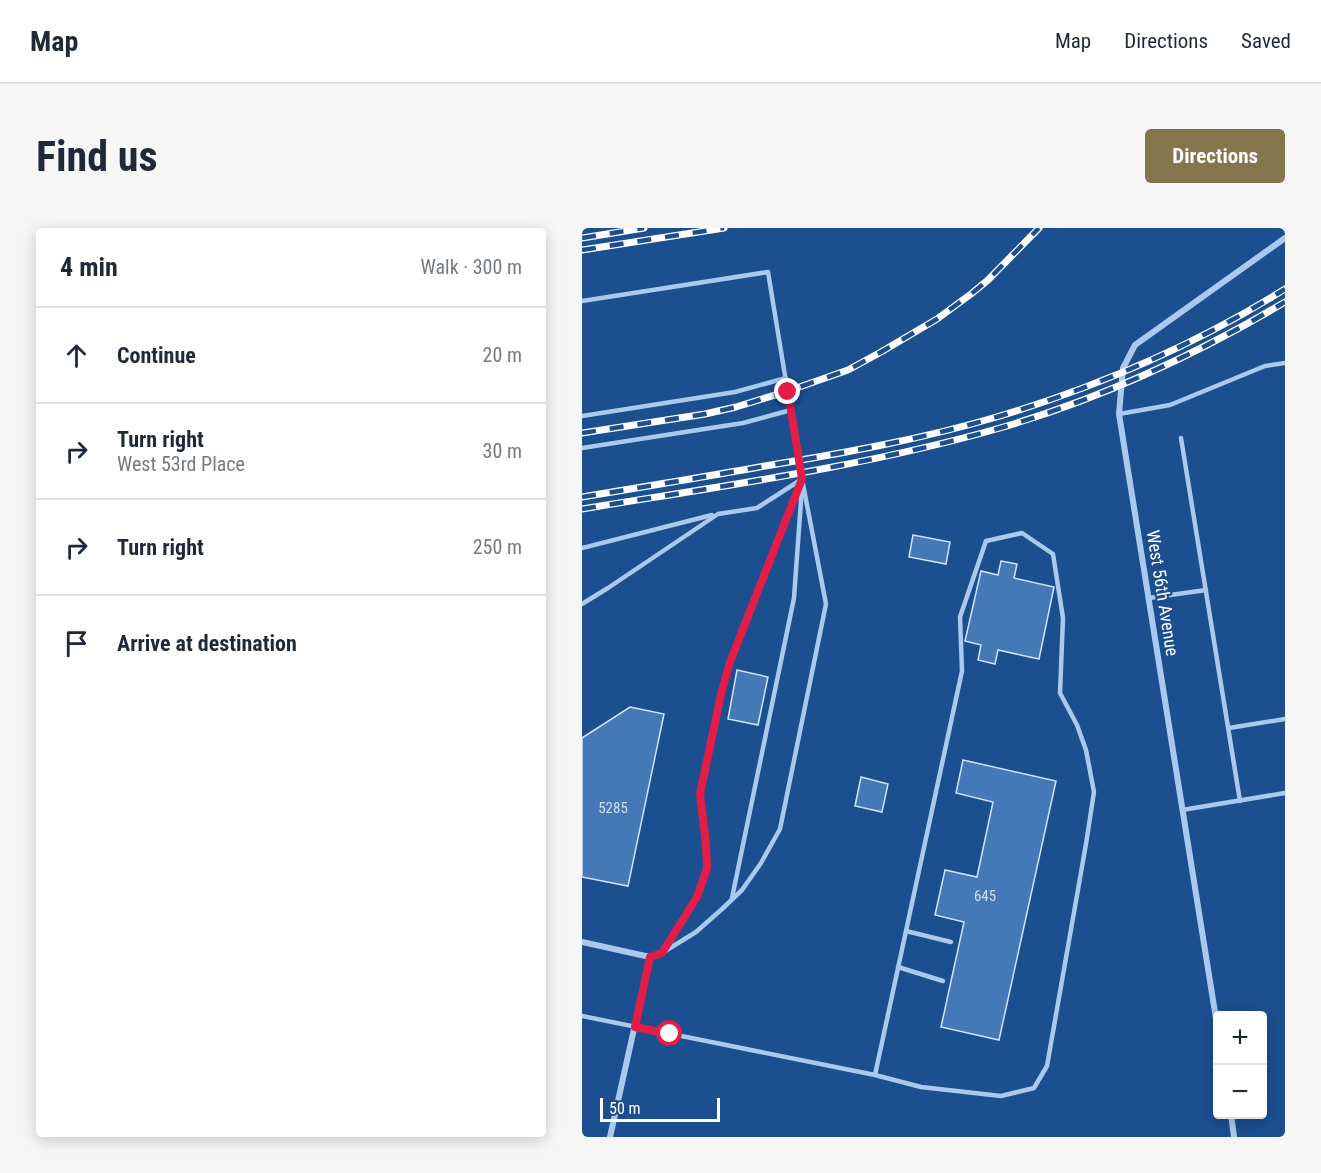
<!DOCTYPE html>
<html lang="en">
<head>
<meta charset="utf-8">
<style>
	body { margin:0; font-family:"Roboto Condensed",sans-serif; background:#f6f6f7; color:#1f2937 }
	.controls { position:absolute; right:18px; bottom:18px; display:grid; overflow:hidden; border-radius:6px; box-shadow:0 3px 15px #0003 }
	.controls button { width:54px; height:54px; display:grid; place-items:center; padding:0; border:0; border-bottom:2px solid #e0e1e3; background:#fff; color:#1f2937; font:30px sans-serif }
	.scale { position:absolute; left:18px; bottom:15px; width:120px; box-sizing:border-box; padding-left:6px; border:3px solid #fff; border-top:0; font-size:16px; line-height:21px; white-space:nowrap; color:#fff; -webkit-text-stroke:4px #1b4f8f; paint-order:stroke }
	.stop { position:absolute; width:18px; height:18px; margin:-14px; border:4px solid #e11d48; border-radius:50%; background:#fff }
	.stop.end { background:#e11d48; border-color:#fff; box-shadow:0 2px 6px #0008 }
	.list { margin:0; padding:0; list-style:none }
	h2 { display:flex; justify-content:space-between; align-items:center; height:78px; margin:0; padding:0 24px; font-size:26px }
	h2 small { font-size:20px; font-weight:400; color:#747a83 }
	.list li { display:grid; grid-template-columns:39px 1fr auto; gap:18px; align-items:center; box-sizing:border-box; height:96px; padding:0 24px; border-top:2px solid #e0e1e3 }
	.list b { display:block; font-size:22px; white-space:nowrap }
	.list p { margin:0; font-size:20px; white-space:nowrap; color:#747a83 }
	.list em { font-size:20px; font-style:normal; color:#747a83 }
	.icon { flex:none; width:33px; height:33px; fill:none; stroke:currentColor; stroke-width:2; stroke-linecap:round; stroke-linejoin:round }
	.map { position:relative; flex:none; width:703px; height:909px; overflow:hidden; border-radius:6px }
	header { display:flex; align-items:center; gap:36px; box-sizing:border-box; height:84px; padding:0 30px; background:#fff; border-bottom:2px solid #e0e1e3 }
	header strong { font-size:28px }
	nav { display:flex; gap:33px; margin-inline-start:auto; font-size:21px }
	.intro { display:flex; align-items:center; justify-content:space-between; box-sizing:border-box; height:144px; padding:0 36px }
	h1 { margin:0; font-size:42px }
	.button { padding:15px 27px; border-radius:6px; background:#84754c; color:#fff; font-size:21px; font-weight:700 }
	main { display:flex; gap:36px; padding:0 36px }
	aside { flex:1; background:#fff; border-radius:6px; box-shadow:0 3px 15px #0003 }
	.map>svg:first-child { display:block }
	.building { fill:#4478b7; stroke:#cfe3fa; stroke-width:1.5 }
	.lines { fill:none; stroke-linecap:round; stroke-linejoin:round }
	.lane { stroke:#a9c9ee; stroke-width:4.5 }
	.street { stroke:#a9c9ee; stroke-width:6 }
	.rail-casing { stroke:#fff; stroke-width:7 }
	.rail { stroke:#1b4f8f; stroke-width:4.5; stroke-dasharray:14; stroke-linecap:butt }
	.route { stroke:#e11d48; stroke-width:8 }
	.labels { text-anchor:middle; dominant-baseline:central; stroke-width:4.5; stroke-linejoin:round; paint-order:stroke }
	.number-label { font-size:15px; fill:#d0dded }
	.street-label { font-size:18px; fill:#fff; stroke:#1b4f8f }
</style>
</head>
<body>
<header>
<strong>Map</strong>
<nav><a>Map</a><a>Directions</a><a>Saved</a></nav>
</header>
<div class="intro"><h1>Find us</h1><a class="button">Directions</a></div>
<main>
<aside>
<h2>4 min<small>Walk · 300 m</small></h2>
<ul class="list">
<li><svg class="icon" aria-label="ahead" viewBox="0 0 24 24"><path d="M12 20V5M6 11l6-6 6 6"/></svg><div><b>Continue</b></div><em>20 m</em></li>
<li><svg class="icon" aria-label="right" viewBox="0 0 24 24"><path d="M7 20v-9h11M14 6l5 5-5 5"/></svg><div><b>Turn right</b><p>West 53rd Place</p></div><em>30 m</em></li>
<li><svg class="icon" aria-label="right" viewBox="0 0 24 24"><path d="M7 20v-9h11M14 6l5 5-5 5"/></svg><div><b>Turn right</b></div><em>250 m</em></li>
<li><svg class="icon" aria-label="arrive" viewBox="0 0 24 24"><path d="M6 21V4h12l-3 4 3 4H6"/></svg><div><b>Arrive at destination</b></div></li>
</ul>
</aside>
<div class="map">
<svg width="703" height="909" viewBox="0 0 703 909">
	<rect width="100%" height="100%" fill="#1b4f8f"/>
	<g class="building">
		<path d="M331 307 368 314 364 336 327 329Z"/>
		<path d="M419 333 435 336 432 350 472 359 457 431 416 422 413 436 396 432 399 417 383 413 399 343 416 347Z"/>
		<path d="M155 442 186 449 176 497 146 491Z"/>
		<path d="M48 479 82 486 46 658 0 649V510Z"/>
		<path d="M381 532 474 553 417 812 359 799 382 694 353 687 363 642 395 649 411 574 374 565Z"/>
		<path d="M279 549 306 556 300 584 273 578Z"/>
	</g>
	<g class="lines">
		<g class="lane">
			<path d="M0 73 186 44 220 251 244 376 198 601 179 635 160 662 140 681 114 704 80 725 68 729"/>
			<path d="M537 186 588 177 683 138 703 135"/>
			<path d="M0 188 153 164 204 150"/>
			<path d="M599 210 658 573"/>
			<path d="M0 220 161 195 209 182"/>
			<path d="M0 320 130 287"/>
			<path d="M567 370 624 362"/>
			<path d="M0 376 26 360 136 286 175 280 220 251"/>
			<path d="M647 500 703 491"/>
			<path d="M600 582 703 565"/>
			<path d="M150 670 212 370 220 259"/>
			<path d="M324 703 369 714"/>
			<path d="M81 723 115 669 125 641 124 616 118 566 139 466 148 434 220 251"/>
			<path d="M316 739 361 753"/>
			<path d="M0 788 293 847 380 443 378 389 404 313 440 305 471 326 481 390 478 465 495 497 504 522 512 564 504 616 465 838 452 860 419 868 339 859 293 847"/>
		</g>
		<g class="street">
			<path d="M0 714 68 729 28 909"/>
			<path d="M636 803 537 186 541 140 553 117 703 10"/>
			<path d="M649 886 652 909"/>
		</g>
		<defs>
			<g id="rail">
				<path d="M0 10 62 0"/>
				<path d="M0 22 142 0"/>
				<path d="M0 205 123 186 154 179 206 163 266 142 299 124 355 91 389 66 406 52 457 0"/>
				<path d="M0 269C61 259 122 249 183 238 262 225 341 211 418 188 517 158 615 116 703 61"/>
				<path d="M0 281C140 258 281 239 418 200 517 171 614 127 703 74"/>
			</g>
		</defs>
		<use href="#rail" class="rail-casing"/>
		<use href="#rail" class="rail"/>
	</g>
	<g class="lines">
		<path class="route" d="M88 806 53 799 68 729 80 725 115 669 125 640 124 616 118 566 139 466 148 434 220 251 206 164"/>
	</g>
	<g class="labels">
		<g class="number-label">
			<text x="31" y="580">5285</text>
			<text x="403" y="668">645</text>
		</g>
		<g class="street-label">
			<text transform="translate(581 365) rotate(81)">West 56th Avenue</text>
		</g>
	</g>
</svg>
<div class="controls">
<button>+</button>
<button>−</button>
</div>
<div class="scale">50 m</div>
<div class="stop" style="left:88px;top:806px"></div>
<div class="stop end" style="left:206px;top:164px"></div>
</div>
</main>
</body>
</html>
